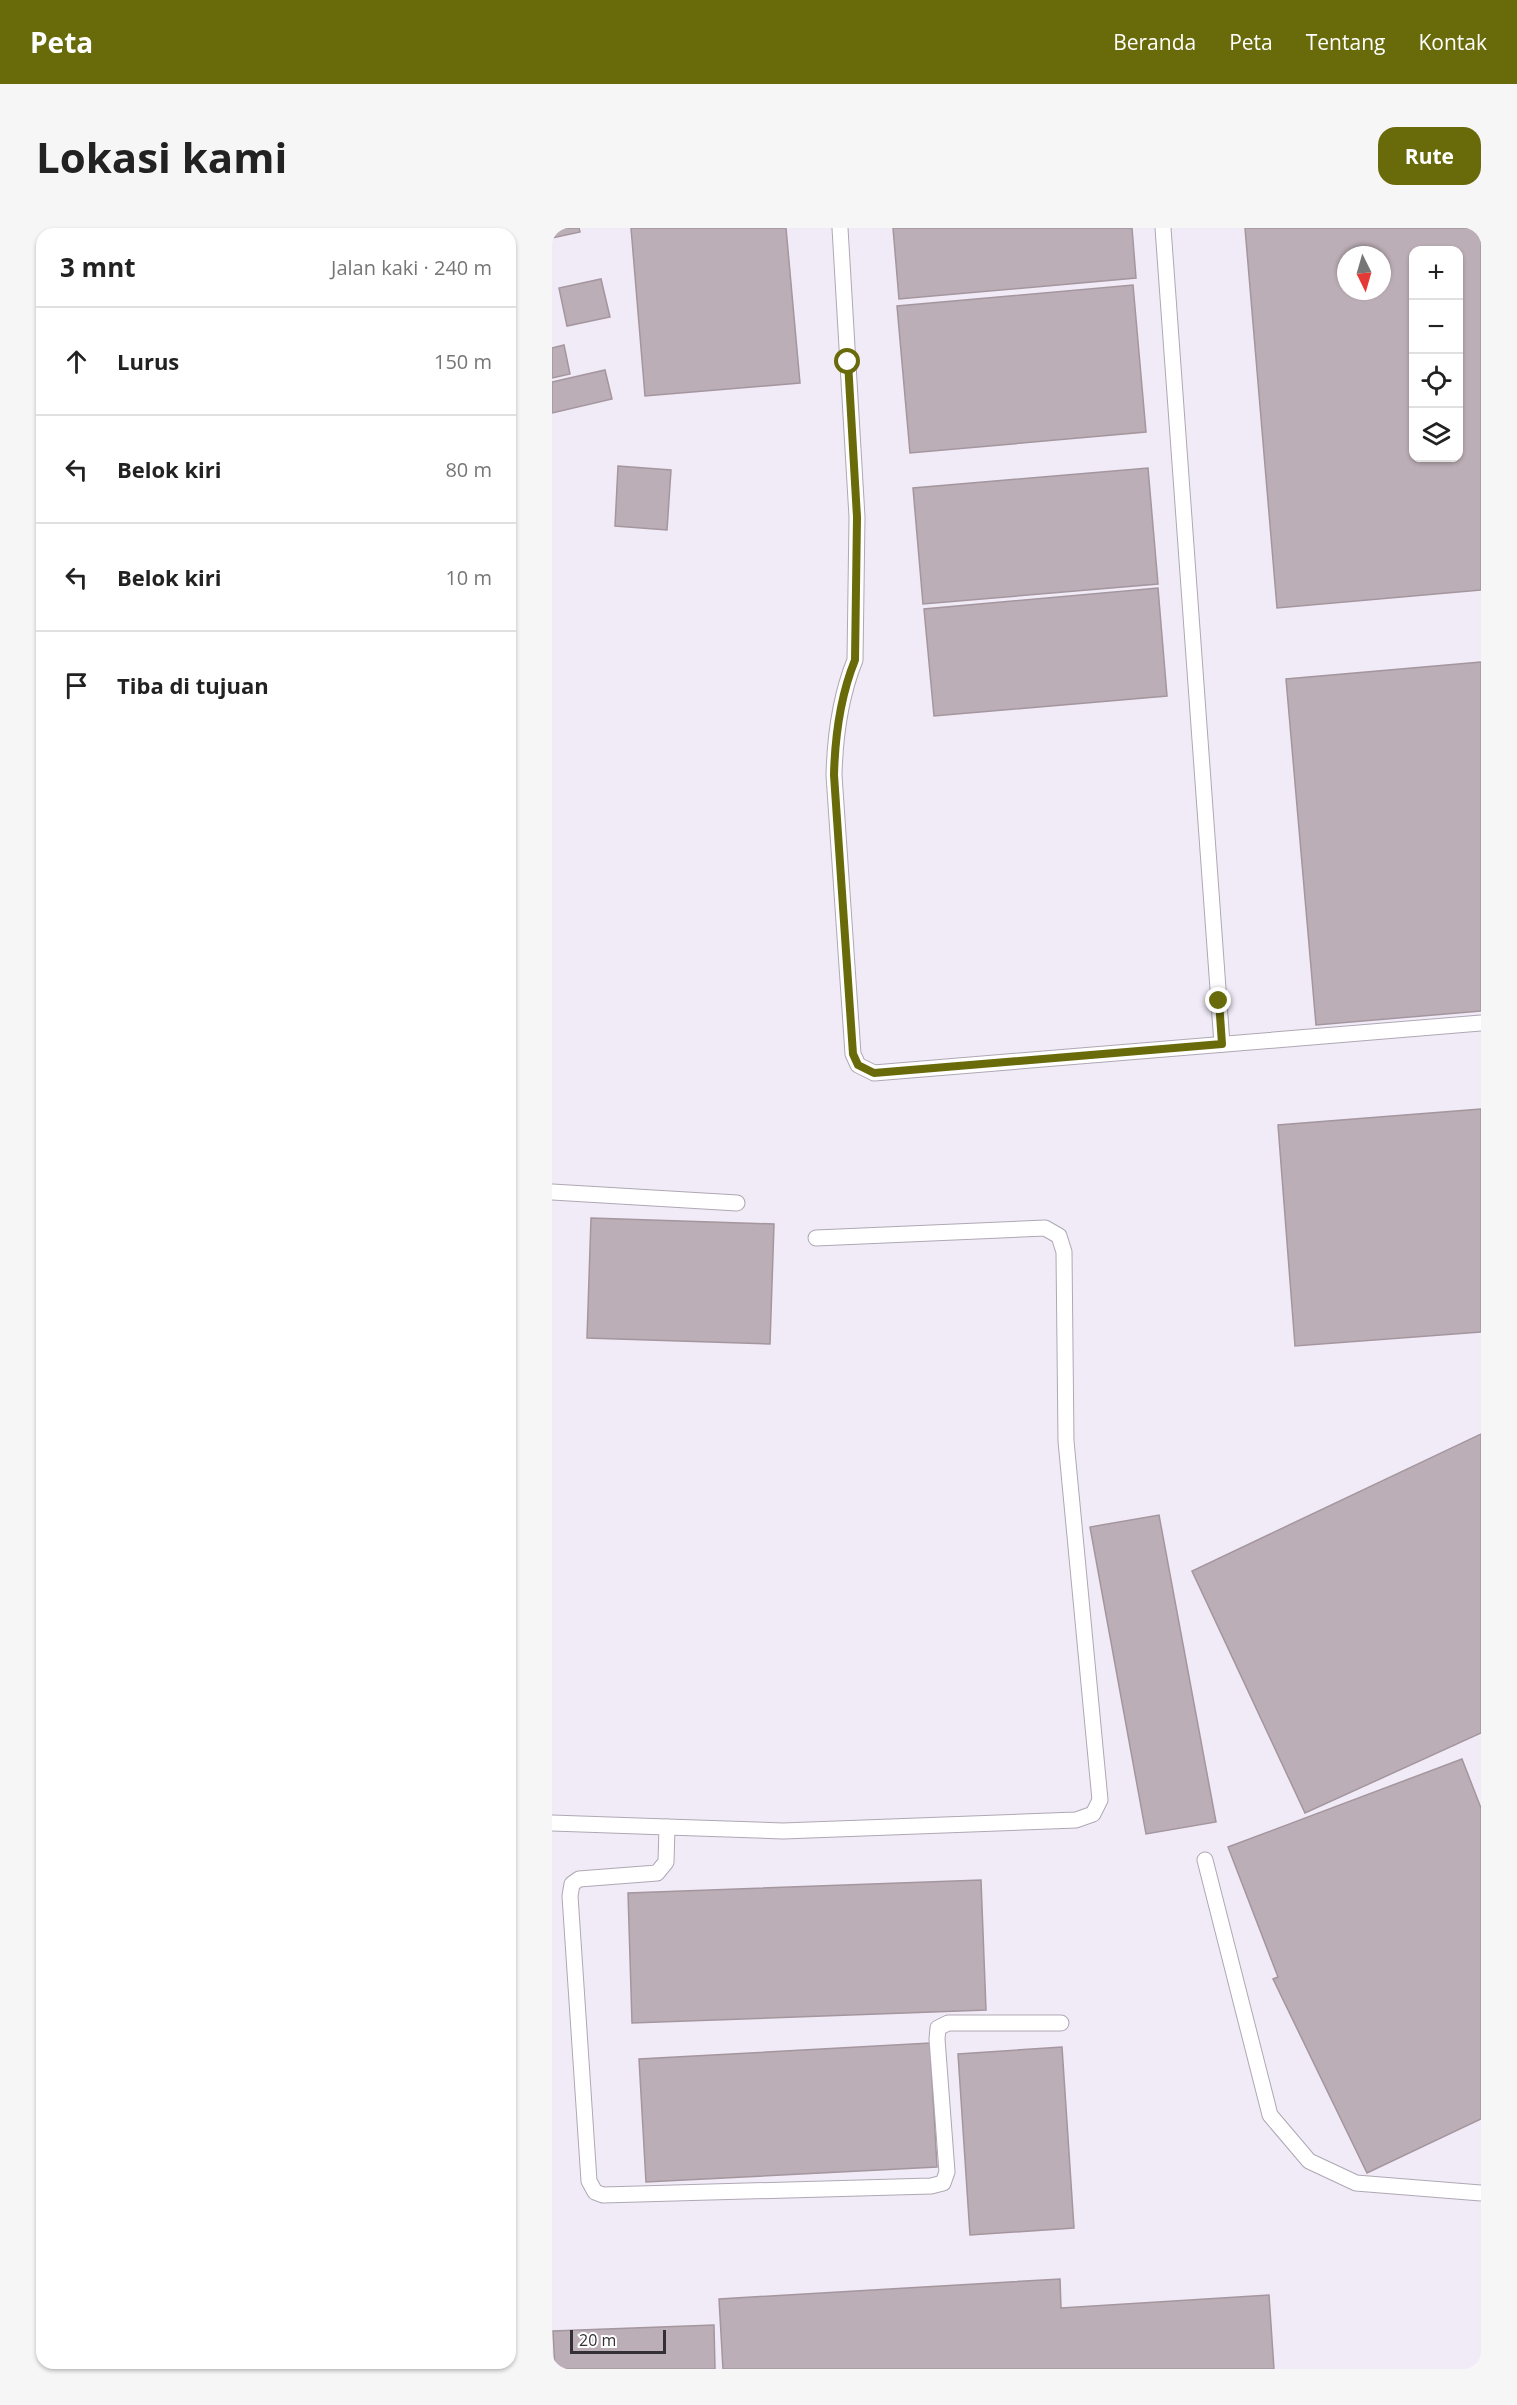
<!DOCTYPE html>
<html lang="id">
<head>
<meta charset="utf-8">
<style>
	body { margin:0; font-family:"Open Sans",sans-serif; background:#f6f6f6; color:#222 }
	.controls { position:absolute; right:18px; top:18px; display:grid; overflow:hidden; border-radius:12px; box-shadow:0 2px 4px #0004 }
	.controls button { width:54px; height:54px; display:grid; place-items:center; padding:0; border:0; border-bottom:2px solid #e0e0e0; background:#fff; color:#222; font:30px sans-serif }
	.compass { position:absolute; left:785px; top:18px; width:54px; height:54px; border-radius:50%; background:#fff; box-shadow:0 2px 4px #0004; rotate:175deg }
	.scale { position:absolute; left:18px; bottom:15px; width:96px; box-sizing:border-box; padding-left:6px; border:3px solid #333035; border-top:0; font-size:16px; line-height:21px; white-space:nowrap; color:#333035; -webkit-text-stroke:4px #fff; paint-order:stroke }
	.stop { position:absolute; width:18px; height:18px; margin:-14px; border:4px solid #696b0b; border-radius:50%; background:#fff }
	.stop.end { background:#696b0b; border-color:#fff; box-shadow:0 2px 6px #0008 }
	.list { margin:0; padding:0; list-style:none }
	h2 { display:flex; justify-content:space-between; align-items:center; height:78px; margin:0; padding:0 24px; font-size:26px }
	h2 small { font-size:20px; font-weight:400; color:#767676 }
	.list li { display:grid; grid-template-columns:39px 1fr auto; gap:18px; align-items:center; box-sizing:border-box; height:108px; padding:0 24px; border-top:2px solid #e0e0e0 }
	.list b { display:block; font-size:22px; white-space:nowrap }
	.list em { font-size:20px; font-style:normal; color:#767676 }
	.icon { flex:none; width:33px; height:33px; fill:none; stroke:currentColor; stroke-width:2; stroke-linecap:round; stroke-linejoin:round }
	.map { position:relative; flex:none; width:929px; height:2141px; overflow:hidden; border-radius:18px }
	header { display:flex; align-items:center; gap:36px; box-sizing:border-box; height:84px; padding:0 30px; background:#696b0b; color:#fff }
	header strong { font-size:28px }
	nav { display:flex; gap:33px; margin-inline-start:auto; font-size:21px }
	.intro { display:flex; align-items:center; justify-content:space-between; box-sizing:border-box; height:144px; padding:0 36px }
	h1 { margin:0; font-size:42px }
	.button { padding:15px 27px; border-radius:18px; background:#696b0b; color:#fff; font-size:21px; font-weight:700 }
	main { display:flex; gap:36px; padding:0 36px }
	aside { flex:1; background:#fff; border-radius:18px; box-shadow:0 2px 4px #0004 }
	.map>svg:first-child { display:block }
	.building { fill:#bcaeb6; stroke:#a4969e; stroke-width:1.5; fill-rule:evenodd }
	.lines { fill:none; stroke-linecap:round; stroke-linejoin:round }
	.service-casing { stroke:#afa8b4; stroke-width:17 }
	.service { stroke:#fff; stroke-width:15 }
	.route { stroke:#696b0b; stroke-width:8 }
</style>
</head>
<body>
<header>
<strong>Peta</strong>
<nav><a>Beranda</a><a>Peta</a><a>Tentang</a><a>Kontak</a></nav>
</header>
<div class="intro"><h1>Lokasi kami</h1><a class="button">Rute</a></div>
<main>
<aside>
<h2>3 mnt<small>Jalan kaki · 240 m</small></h2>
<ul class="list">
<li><svg class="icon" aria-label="ahead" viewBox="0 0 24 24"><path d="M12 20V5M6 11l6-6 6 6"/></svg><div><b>Lurus</b></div><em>150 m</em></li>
<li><svg class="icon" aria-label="left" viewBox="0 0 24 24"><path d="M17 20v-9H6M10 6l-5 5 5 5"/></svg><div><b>Belok kiri</b></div><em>80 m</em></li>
<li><svg class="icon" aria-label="left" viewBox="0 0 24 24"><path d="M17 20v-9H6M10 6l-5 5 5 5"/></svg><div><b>Belok kiri</b></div><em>10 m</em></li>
<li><svg class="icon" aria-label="arrive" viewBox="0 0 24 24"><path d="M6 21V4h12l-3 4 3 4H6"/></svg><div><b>Tiba di tujuan</b></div></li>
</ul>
</aside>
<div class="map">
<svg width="929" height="2141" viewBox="0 0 929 2141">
	<rect width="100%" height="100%" fill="#f1eaf7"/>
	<g class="building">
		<path d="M0 0H27L28 4 0 10Z"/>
		<path d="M79 0H234L248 155 93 168Z"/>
		<path d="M341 0H580L584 50 347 71Z"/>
		<path d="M693 0H929V362L725 380ZM862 22H906V230H862ZM794 27H830V63H794Z"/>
		<path d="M49 51 58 89 15 98 7 60Z"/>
		<path d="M581 57 594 204 358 225 345 78Z"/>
		<path d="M12 117 18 146 0 150V120Z"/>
		<path d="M53 142 60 171 0 185V154Z"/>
		<path d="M66 238 119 242 115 302 63 298Z"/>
		<path d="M596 240 606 356 371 376 361 260Z"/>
		<path d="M606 360 615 468 382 488 372 381Z"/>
		<path d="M929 434V783L764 797 734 451Z"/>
		<path d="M929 881V1104L743 1118 726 897Z"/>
		<path d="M39 990 222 996 218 1116 35 1110Z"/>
		<path d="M929 1206V1505L753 1585 640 1343Z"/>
		<path d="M607 1287 664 1594 594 1606 538 1299Z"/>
		<path d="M910 1531 929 1580V1891L815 1945 721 1751 726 1749 676 1619Z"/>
		<path d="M429 1652 434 1782 80 1795 76 1665Z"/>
		<path d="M378 1815 385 1939 94 1954 87 1831Z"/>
		<path d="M510 1819 522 2000 418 2007 406 1826Z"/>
		<path d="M508 2051 509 2080 717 2067 722 2141H171L167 2071Z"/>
		<path d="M162 2097 163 2141H3L1 2103Z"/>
	</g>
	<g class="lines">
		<defs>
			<g id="service">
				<path d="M288 0 305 289 303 432C288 469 283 507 282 547L301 826 306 837 322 845 929 795"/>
				<path d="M611 0 670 816"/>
				<path d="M0 964 185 975"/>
				<path d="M0 1595 115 1599 114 1634 105 1645 27 1651 20 1656 18 1668 37 1953 43 1964 51 1967 379 1958 391 1955 395 1944 385 1811 386 1800 396 1795H509"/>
				<path d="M115 1599 231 1603 524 1592 541 1586 548 1572 514 1213 512 1024 507 1008 493 1000 264 1010"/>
				<path d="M653 1632 718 1887 757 1933 804 1955 929 1965"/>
			</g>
		</defs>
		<use href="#service" class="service-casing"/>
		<use href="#service" class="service"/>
	</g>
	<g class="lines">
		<path class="route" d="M296 134 305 289 303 432C288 469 283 507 282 547L301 826 306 837 322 845 670 816 667 773"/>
	</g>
</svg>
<div class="controls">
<button>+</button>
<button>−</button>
<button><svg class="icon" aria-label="locate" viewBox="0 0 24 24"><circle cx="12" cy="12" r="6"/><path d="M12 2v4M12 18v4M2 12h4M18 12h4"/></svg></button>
<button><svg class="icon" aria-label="layers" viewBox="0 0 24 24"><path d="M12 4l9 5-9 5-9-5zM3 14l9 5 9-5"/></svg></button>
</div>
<svg class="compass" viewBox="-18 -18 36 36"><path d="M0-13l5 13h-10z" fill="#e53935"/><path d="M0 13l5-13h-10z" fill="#767676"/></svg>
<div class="scale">20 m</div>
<div class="stop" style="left:296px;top:134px"></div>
<div class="stop end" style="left:667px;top:773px"></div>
</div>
</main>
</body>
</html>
